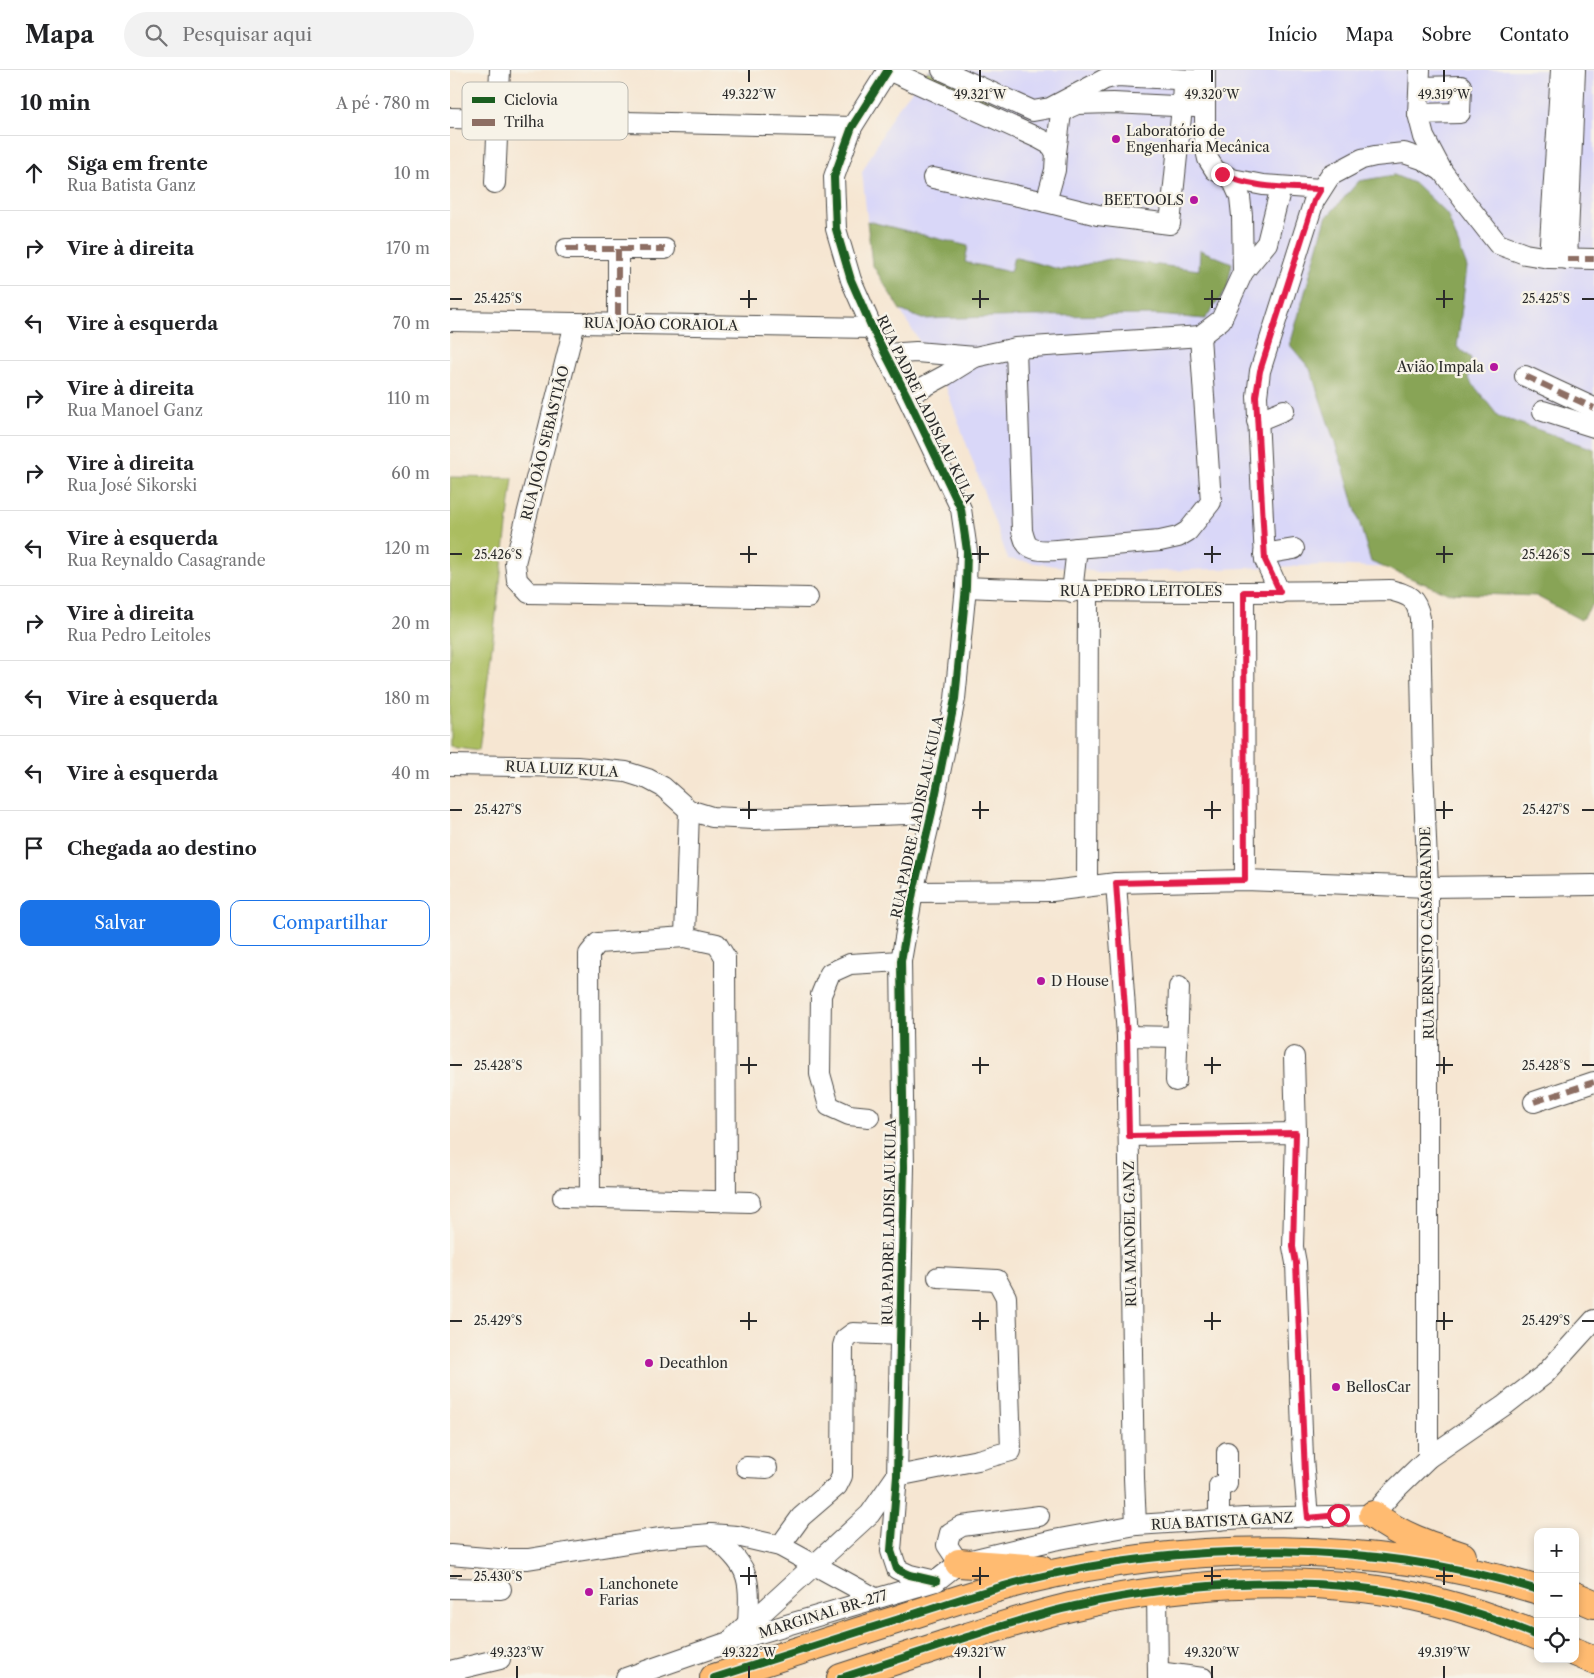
<!DOCTYPE html>
<html lang="pt">
<head>
<meta charset="utf-8">
<style>
	body { margin:0; font-family:"Libre Caslon Text",serif; background:#f2f2f2; color:#202124 }
	.controls { position:absolute; right:15px; bottom:15px; display:grid; overflow:hidden; border-radius:10px; box-shadow:0 2px 8px #0003 }
	.controls button { width:45px; height:45px; display:grid; place-items:center; padding:0; border:0; border-bottom:1px solid #e0e0e0; background:#fff; color:#202124; font:25px sans-serif }
	.stop { position:absolute; width:15px; height:15px; margin:-11px; border:4px solid #e11d48; border-radius:50%; background:#fff }
	.stop.end { background:#e11d48; border-color:#fff; box-shadow:0 1px 5px #0008 }
	.list { margin:0; padding:0; list-style:none }
	h2 { display:flex; justify-content:space-between; align-items:center; height:65px; margin:0; padding:0 20px; font-size:21px }
	h2 small { font-size:16px; font-weight:400; color:#757577 }
	.list li { display:grid; grid-template-columns:32px 1fr auto; gap:15px; align-items:center; box-sizing:border-box; height:75px; padding:0 20px; border-top:1px solid #e0e0e0 }
	.list b { display:block; font-size:19px; white-space:nowrap }
	.list p { margin:0; font-size:16px; white-space:nowrap; color:#757577 }
	.list em { font-size:16px; font-style:normal; color:#757577 }
	.actions { display:flex; gap:10px; padding:15px 20px }
	.actions a { flex:1; padding:11px 0; border:1px solid #1a73e8; border-radius:10px; text-align:center; font-size:18px; color:#1a73e8 }
	.actions .main { background:#1a73e8; color:#fff }
	.icon { flex:none; width:28px; height:28px; fill:none; stroke:currentColor; stroke-width:2; stroke-linecap:round; stroke-linejoin:round }
	.map { position:relative; flex:none; width:1144px; height:1608px; overflow:hidden }
	header { display:flex; align-items:center; gap:30px; box-sizing:border-box; height:70px; padding:0 25px; background:#fff; border-bottom:1px solid #e0e0e0 }
	header strong { font-size:24px }
	nav { display:flex; gap:28px; margin-inline-start:auto; font-size:18px }
	.search { width:350px; height:45px; background:#f2f2f2; display:flex; align-items:center; gap:12px; box-sizing:border-box; padding:0 18px; border-radius:28px; color:#757577; font-size:19px }
	main { display:flex }
	aside { flex:1; background:#fff }
	.map>svg:first-child { display:block }
	.built { fill:#d9d7f8 }
	.green { fill:#abbd61; stroke:#6b7446 }
	.forest { fill:#88a457; stroke:#5a6841 }
	.lines { fill:none; stroke-linecap:round; stroke-linejoin:round }
	.minor-casing { stroke:#494744; stroke-width:22 }
	.highway-casing { stroke:#494744; stroke-width:30 }
	.minor { stroke:#fff; stroke-width:20 }
	.highway { stroke:#ffbb71; stroke-width:28 }
	.quiet { stroke:#8d6e63; stroke-width:6; stroke-dasharray:12 6; stroke-linecap:butt }
	.cycleway-casing { stroke:#f7f3e8; stroke-width:11 }
	.cycleway { stroke:#1b5e20; stroke-width:8 }
	.route { stroke:#e11d48; stroke-width:6 }
	.ticks { fill:none; stroke:#2b2b2b; stroke-width:2 }
	.poi-dot { fill:#b5179e; stroke:#f7f3e8; stroke-width:2 }
	.labels { text-anchor:middle; dominant-baseline:central; stroke-width:4.5; stroke-linejoin:round; paint-order:stroke }
	.poi-label { font-size:14px; fill:#2b2b2b; stroke:#f7f3e8; text-anchor:start }
	.street-label { font-size:14px; fill:#2b2b2b; stroke:#f7f3e8 }
	.key { fill:#f7f3e8; stroke:#bab7af; stroke-width:1 }
	.key-label { font-size:14px; fill:#2b2b2b }
	.ticks-label { font-size:12px; text-anchor:middle; fill:#2b2b2b; stroke:#f7f3e8; stroke-width:4.5; stroke-linejoin:round; paint-order:stroke }
</style>
</head>
<body>
<header>
<strong>Mapa</strong>
<div class="search"><svg class="icon" aria-label="search" viewBox="0 0 24 24"><circle cx="10" cy="10" r="6"/><path d="M15 15l6 6"/></svg>Pesquisar aqui</div>
<nav><a>Início</a><a>Mapa</a><a>Sobre</a><a>Contato</a></nav>
</header>
<main>
<aside>
<h2>10 min<small>A pé · 780 m</small></h2>
<ul class="list">
<li><svg class="icon" aria-label="ahead" viewBox="0 0 24 24"><path d="M12 20V5M6 11l6-6 6 6"/></svg><div><b>Siga em frente</b><p>Rua Batista Ganz</p></div><em>10 m</em></li>
<li><svg class="icon" aria-label="right" viewBox="0 0 24 24"><path d="M7 20v-9h11M14 6l5 5-5 5"/></svg><div><b>Vire à direita</b></div><em>170 m</em></li>
<li><svg class="icon" aria-label="left" viewBox="0 0 24 24"><path d="M17 20v-9H6M10 6l-5 5 5 5"/></svg><div><b>Vire à esquerda</b></div><em>70 m</em></li>
<li><svg class="icon" aria-label="right" viewBox="0 0 24 24"><path d="M7 20v-9h11M14 6l5 5-5 5"/></svg><div><b>Vire à direita</b><p>Rua Manoel Ganz</p></div><em>110 m</em></li>
<li><svg class="icon" aria-label="right" viewBox="0 0 24 24"><path d="M7 20v-9h11M14 6l5 5-5 5"/></svg><div><b>Vire à direita</b><p>Rua José Sikorski</p></div><em>60 m</em></li>
<li><svg class="icon" aria-label="left" viewBox="0 0 24 24"><path d="M17 20v-9H6M10 6l-5 5 5 5"/></svg><div><b>Vire à esquerda</b><p>Rua Reynaldo Casagrande</p></div><em>120 m</em></li>
<li><svg class="icon" aria-label="right" viewBox="0 0 24 24"><path d="M7 20v-9h11M14 6l5 5-5 5"/></svg><div><b>Vire à direita</b><p>Rua Pedro Leitoles</p></div><em>20 m</em></li>
<li><svg class="icon" aria-label="left" viewBox="0 0 24 24"><path d="M17 20v-9H6M10 6l-5 5 5 5"/></svg><div><b>Vire à esquerda</b></div><em>180 m</em></li>
<li><svg class="icon" aria-label="left" viewBox="0 0 24 24"><path d="M17 20v-9H6M10 6l-5 5 5 5"/></svg><div><b>Vire à esquerda</b></div><em>40 m</em></li>
<li><svg class="icon" aria-label="arrive" viewBox="0 0 24 24"><path d="M6 21V4h12l-3 4 3 4H6"/></svg><div><b>Chegada ao destino</b></div></li>
</ul>
<div class="actions"><a class="main">Salvar</a><a>Compartilhar</a></div>
</aside>
<div class="map">
<svg width="1144" height="1608" viewBox="0 0 1144 1608">
	<rect width="100%" height="100%" fill="#f7f3e8"/>
	<filter id="ink" filterUnits="userSpaceOnUse"><feTurbulence type="fractalNoise" baseFrequency=".02" numOctaves="2"/><feDisplacementMap in="SourceGraphic" scale="10" xChannelSelector="R" yChannelSelector="G"/><feConvolveMatrix kernelMatrix="1 2 1 2 8 2 1 2 1" color-interpolation-filters="sRGB"/></filter>
	<filter id="wash" filterUnits="userSpaceOnUse"><feTurbulence type="fractalNoise" baseFrequency=".0096" numOctaves="4" result="noise"/><feDisplacementMap in="SourceGraphic" scale="20" xChannelSelector="R" yChannelSelector="G"/><feGaussianBlur stdDeviation="1.12" result="paint"/><feColorMatrix in="noise" values="0 0 0 0 0 0 0 0 0 0 0 0 0 0 0 0 0 1.4 0 .05"/><feComposite in="paint" operator="in"/></filter>
	<g filter="url(#wash)">
		<rect width="100%" height="100%" fill="#f6e6d2"/>
		<path class="built" d="M478 0H1144V498L1049 503 879 495 655 503 558 489 494 312 422 194 412 102 444 43Z"/>
		<g class="green">
			<path d="M478 1 577 47 579 52 578 53 471 9Z"/>
			<path d="M0 407 63 408 29 680 0 676Z"/>
		</g>
		<g class="forest">
			<path d="M944 105 966 114 997 144 1017 197 1007 277 1021 288 1018 308 1048 346 1144 379V533L1131 550 1086 526 997 523 921 492 894 400 860 299 840 275 876 148 909 111Z"/>
			<path d="M417 151 518 176 515 192 560 202 564 187 612 200 659 189 749 200 750 180 782 193 777 219 755 249 706 245 584 246 472 249 450 240 422 194Z"/>
		</g>
	</g>
	<g filter="url(#ink)">
		<g class="lines">
			<defs>
				<g id="minor">
					<path d="M438 0 402 57 384 107 386 159 401 210 422 258 457 326 511 439 517 481 516 517 505 629 482 742 463 822 451 891 454 1097 447 1406 441 1481 447 1499 460 1505 486 1511"/>
					<path d="M438 0 590 69 601 75 606 83"/>
					<path d="M492 0 583 41 600 38 655 9 667 6 745 10"/>
					<path d="M970 0 968 44 974 67 992 101 1015 132 1048 174 1075 184 1099 188 1144 189"/>
					<path d="M611 43 606 83 605 100 596 132 648 145 720 154 732 37 733 10"/>
					<path d="M612 43 618 38 627 34 663 33 745 37"/>
					<path d="M968 44 1010 43 1011 16 970 17"/>
					<path d="M0 48 402 57"/>
					<path d="M483 108 596 132"/>
					<path d="M782 109 813 115 871 119"/>
					<path d="M45 113 50 0"/>
					<path d="M116 179H215"/>
					<path d="M168 179V254"/>
					<path d="M1099 188 1111 0"/>
					<path d="M1117 189 1125 0"/>
					<path d="M793 202 817 173 831 117"/>
					<path d="M0 251 422 258"/>
					<path d="M125 253 65 493 67 510 79 523 358 528"/>
					<path d="M566 278 572 461C573 464 574 469 576 473 583 485 615 479 627 478"/>
					<path d="M436 284 466 282 525 287 566 278 737 267 750 266 771 250 793 202 792 146 790 127 782 109 765 100 758 89 755 76V0"/>
					<path d="M1075 306 1144 338"/>
					<path d="M457 326 496 305 525 287"/>
					<path d="M1093 341 1144 357"/>
					<path d="M807 351 834 340"/>
					<path d="M814 484 844 479"/>
					<path d="M516 517C657 523 799 523 940 520 959 525 966 527 970 548L973 697 978 817V1388"/>
					<path d="M622 522 627 478 710 471 728 467 738 461 761 432 750 266"/>
					<path d="M794 522 795 810"/>
					<path d="M830 523 815 490 807 326 810 301 864 131 880 106 912 89 925 86 954 83 972 89 992 101"/>
					<path d="M0 695 127 697 176 702 198 709 213 717 239 740 262 747 304 749 457 744 482 742"/>
					<path d="M239 740 235 867 267 874 275 887 276 1130"/>
					<path d="M666 813 677 966 684 1408 686 1455"/>
					<path d="M637 816 638 522"/>
					<path d="M463 822 602 821 666 813 795 810 978 817 1144 815"/>
					<path d="M677 966 728 967"/>
					<path d="M844 987 846 1063"/>
					<path d="M726 1011 729 917"/>
					<path d="M1084 1032 1144 1012"/>
					<path d="M419 1047 399 1045 379 1036 370 1004 371 925 380 903 400 894 451 891"/>
					<path d="M679 1066 846 1063 843 1177 846 1193 853 1389 858 1447"/>
					<path d="M113 1127 300 1132"/>
					<path d="M140 1128 139 884 148 873 235 867"/>
					<path d="M296 1397 317 1398"/>
					<path d="M447 1406 528 1390 561 1381 556 1227 547 1210 488 1207"/>
					<path d="M769 1450V1416L777 1414V1382"/>
					<path d="M261 1464C298 1498 301 1502 298 1553"/>
					<path d="M330 1476 351 1447 387 1416 392 1406 393 1276 395 1269 403 1263 450 1265"/>
					<path d="M0 1485 48 1489H78L209 1468 261 1464 287 1466 330 1476 425 1528"/>
					<path d="M509 1493 497 1475 500 1463 512 1456 589 1446"/>
					<path d="M0 1518 51 1519"/>
					<path d="M707 1522 708 1608"/>
					<path d="M282 1569 298 1553 314 1541 420 1444 445 1408"/>
					<path d="M0 1601 50 1589"/>
					<path d="M708 1602 753 1608"/>
					<path d="M176 1608 279 1572 486 1511 509 1493 604 1470 686 1455 795 1448 923 1445 943 1422 978 1388 1055 1335 1095 1304 1144 1250"/>
				</g>
				<g id="highway">
					<path d="M923 1445C953 1467 977 1475 1012 1486"/>
					<path d="M509 1493 591 1499"/>
					<path d="M1125 1526 1144 1534"/>
					<path d="M1125 1582 1144 1590"/>
					<path d="M264 1608C324 1589 385 1569 446 1550 489 1536 532 1521 576 1510 737 1470 928 1470 1088 1520"/>
					<path d="M391 1608C433 1594 475 1581 517 1567 552 1556 588 1544 625 1536 736 1511 873 1503 984 1531 1020 1540 1054 1552 1088 1566"/>
				</g>
			</defs>
			<use href="#minor" class="minor-casing"/>
			<use href="#highway" class="highway-casing"/>
			<use href="#minor" class="minor"/>
			<use href="#highway" class="highway"/>
			<g class="quiet">
				<path d="M116 179H215"/>
				<path d="M168 179V254"/>
				<path d="M1117 189H1144"/>
				<path d="M1075 306 1144 338"/>
				<path d="M1084 1032 1144 1012"/>
			</g>
			<defs>
				<g id="cycleway">
					<path d="M438 0 402 57 384 107 386 159 401 210 422 258 457 326 511 439 517 481 516 517 505 629 482 742 463 822 451 891 454 1097 447 1406 441 1481 447 1499 460 1505 486 1511"/>
					<path d="M264 1608C324 1589 385 1569 446 1550 489 1536 532 1521 576 1510 737 1470 928 1470 1088 1520"/>
					<path d="M391 1608C433 1594 475 1581 517 1567 552 1556 588 1544 625 1536 736 1511 873 1503 984 1531 1020 1540 1054 1552 1088 1566"/>
				</g>
			</defs>
			<use href="#cycleway" class="cycleway-casing"/>
			<use href="#cycleway" class="cycleway"/>
		</g>
	</g>
	<g class="lines" filter="url(#ink)">
		<path class="route" d="M772 104C802 119 838 117 871 119L864 131 810 301 806 326 815 490 830 522H794L795 810 666 813 677 966 679 1066 846 1063 843 1177 846 1193 856 1428 858 1448 888 1445"/>
	</g>
	<path class="ticks" d="M299 0V12M530 0V12M762 0V12M994 0V12M299 220V238M530 220V238M762 220V238M994 220V238M0 229H12M290 229H307M522 229H539M754 229H771M986 229H1003M1132 229H1144M299 476V493M530 476V493M762 476V493M994 476V493M0 484H12M290 484H307M522 484H539M754 484H771M986 484H1003M1132 484H1144M299 731V749M530 731V749M762 731V749M994 731V749M0 740H12M290 740H307M522 740H539M754 740H771M986 740H1003M1132 740H1144M299 987V1004M530 987V1004M762 987V1004M994 987V1004M0 995H12M290 995H307M522 995H539M754 995H771M986 995H1003M1132 995H1144M299 1242V1260M530 1242V1260M762 1242V1260M994 1242V1260M0 1251H12M290 1251H307M522 1251H539M754 1251H771M986 1251H1003M1132 1251H1144M299 1497V1515M530 1497V1515M762 1497V1515M994 1497V1515M0 1506H12M290 1506H307M522 1506H539M754 1506H771M986 1506H1003M67 1596V1608M299 1596V1608M530 1596V1608M762 1596V1608M994 1596V1608"/>
	<g class="poi-dot">
		<circle cx="666" cy="69" r="5"/>
		<circle cx="744" cy="130" r="5"/>
		<circle cx="1044" cy="297" r="5"/>
		<circle cx="591" cy="911" r="5"/>
		<circle cx="199" cy="1293" r="5"/>
		<circle cx="886" cy="1317" r="5"/>
		<circle cx="139" cy="1522" r="5"/>
	</g>
	<g class="labels">
		<g class="poi-label">
			<text x="676" y="61">Laboratório de<tspan x="676" dy="16">Engenharia Mecânica</tspan></text>
			<text x="734" y="130" text-anchor="end">BEETOOLS</text>
			<text x="1034" y="297" text-anchor="end">Avião Impala</text>
			<text x="601" y="911">D House</text>
			<text x="209" y="1293">Decathlon</text>
			<text x="896" y="1317">BellosCar</text>
			<text x="149" y="1514">Lanchonete<tspan x="149" dy="16">Farias</tspan></text>
		</g>
		<g class="street-label">
			<text transform="translate(211 254) rotate(1)">RUA JOÃO CORAIOLA</text>
			<text transform="translate(476 339) rotate(64)">RUA PADRE LADISLAU KULA</text>
			<text transform="translate(95 373) rotate(-76)">RUA JOÃO SEBASTIÃO</text>
			<text x="691" y="521">RUA PEDRO LEITOLES</text>
			<text transform="translate(112 699) rotate(3)">RUA LUIZ KULA</text>
			<text transform="translate(467 747) rotate(-78)">RUA PADRE LADISLAU KULA</text>
			<text transform="translate(977 863) rotate(-91)">RUA ERNESTO CASAGRANDE</text>
			<text transform="translate(439 1152) rotate(-89)">RUA PADRE LADISLAU KULA</text>
			<text transform="translate(680 1164) rotate(-91)">RUA MANOEL GANZ</text>
			<text transform="translate(772 1451) rotate(-3)">RUA BATISTA GANZ</text>
			<text transform="translate(373 1544) rotate(-17)">MARGINAL BR-277</text>
		</g>
	</g>
	<rect x="12" y="12" width="166" height="58" rx="8" class="key"/>
	<rect x="22" y="27" width="23" height="6" fill="#1b5e20"/>
	<rect x="22" y="49" width="23" height="7" fill="#8d6e63"/>
	<g class="key-label">
		<text x="54" y="35">Ciclovia</text>
		<text x="54" y="57">Trilha</text>
	</g>
	<g class="ticks-label">
		<text x="299" y="29">49.322°W</text>
		<text x="530" y="29">49.321°W</text>
		<text x="762" y="29">49.320°W</text>
		<text x="994" y="29">49.319°W</text>
		<text x="48" y="233">25.425°S</text>
		<text x="1096" y="233">25.425°S</text>
		<text x="48" y="489">25.426°S</text>
		<text x="1096" y="489">25.426°S</text>
		<text x="48" y="744">25.427°S</text>
		<text x="1096" y="744">25.427°S</text>
		<text x="48" y="1000">25.428°S</text>
		<text x="1096" y="1000">25.428°S</text>
		<text x="48" y="1255">25.429°S</text>
		<text x="1096" y="1255">25.429°S</text>
		<text x="48" y="1511">25.430°S</text>
		<text x="67" y="1587">49.323°W</text>
		<text x="299" y="1587">49.322°W</text>
		<text x="530" y="1587">49.321°W</text>
		<text x="762" y="1587">49.320°W</text>
		<text x="994" y="1587">49.319°W</text>
	</g>
</svg>
<div class="controls">
<button>+</button>
<button>−</button>
<button><svg class="icon" aria-label="locate" viewBox="0 0 24 24"><circle cx="12" cy="12" r="6"/><path d="M12 2v4M12 18v4M2 12h4M18 12h4"/></svg></button>
</div>
<div class="stop" style="left:888px;top:1445px"></div>
<div class="stop end" style="left:772px;top:104px"></div>
</div>
</main>
</body>
</html>
